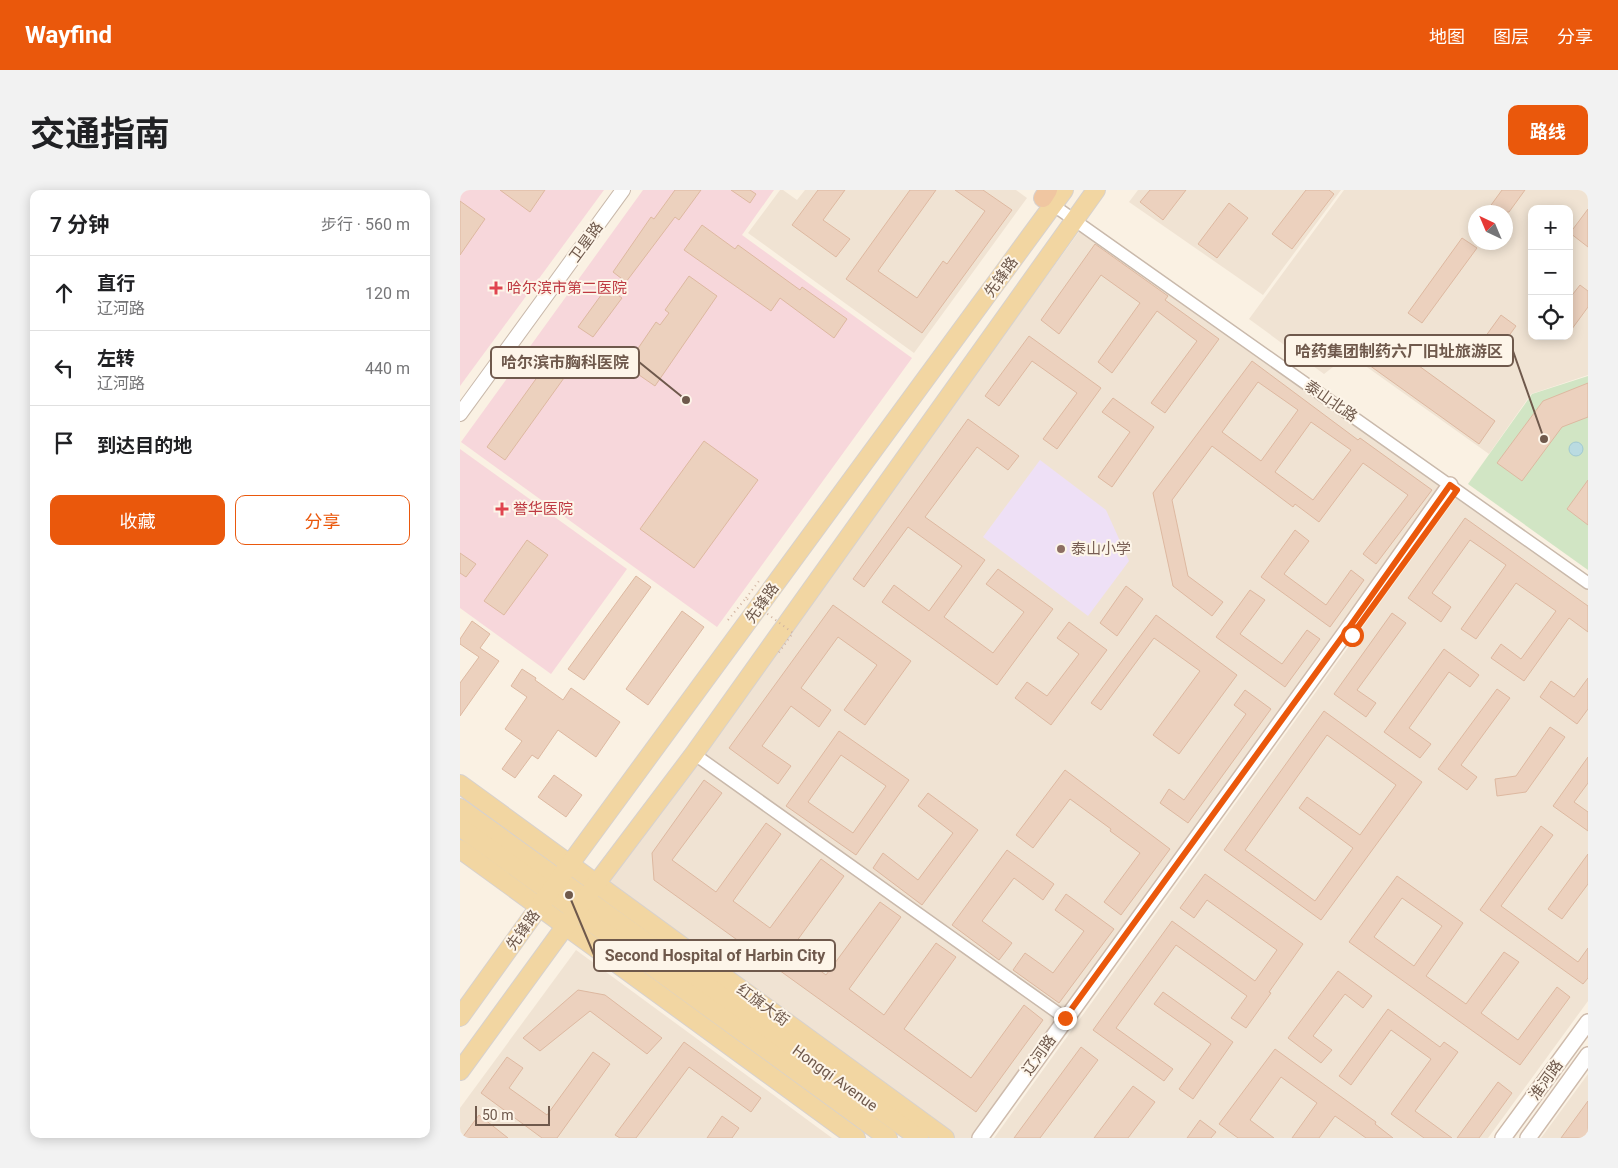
<!DOCTYPE html>
<html lang="zh">
<head>
<meta charset="utf-8">
<style>
	body { margin:0; font-family:Roboto,"Noto Sans SC",sans-serif; background:#f2f2f2; color:#202124 }
	.controls { position:absolute; right:15px; top:15px; display:grid; overflow:hidden; border-radius:10px; box-shadow:0 2px 12px #0003 }
	.controls button { width:45px; height:45px; display:grid; place-items:center; padding:0; border:0; border-bottom:1px solid #e0e0e0; background:#fff; color:#202124; font:25px sans-serif }
	.compass { position:absolute; left:1008px; top:15px; width:45px; height:45px; border-radius:50%; background:#fff; box-shadow:0 2px 12px #0003; rotate:316deg }
	.scale { position:absolute; left:15px; bottom:12px; width:75px; box-sizing:border-box; padding-left:5px; border:2px solid #6f594c; border-top:0; font-size:14px; line-height:18px; white-space:nowrap; color:#6f594c; -webkit-text-stroke:4px #fdf5e9; paint-order:stroke }
	.stop { position:absolute; width:15px; height:15px; margin:-11px; border:4px solid #ea580c; border-radius:50%; background:#fff }
	.stop.end { background:#ea580c; border-color:#fff; box-shadow:0 1px 5px #0008 }
	.list { margin:0; padding:0; list-style:none }
	h2 { display:flex; justify-content:space-between; align-items:center; height:65px; margin:0; padding:0 20px; font-size:21px }
	h2 small { font-size:16px; font-weight:400; color:#757577 }
	.list li { display:grid; grid-template-columns:32px 1fr auto; gap:15px; align-items:center; box-sizing:border-box; height:75px; padding:0 20px; border-top:1px solid #e0e0e0 }
	.list b { display:block; font-size:19px; white-space:nowrap }
	.list p { margin:0; font-size:16px; white-space:nowrap; color:#757577 }
	.list em { font-size:16px; font-style:normal; color:#757577 }
	.actions { display:flex; gap:10px; padding:15px 20px }
	.actions a { flex:1; padding:11px 0; border:1px solid #ea580c; border-radius:10px; text-align:center; font-size:18px; color:#ea580c }
	.actions .main { background:#ea580c; color:#fff }
	.icon { flex:none; width:28px; height:28px; fill:none; stroke:currentColor; stroke-width:2; stroke-linecap:round; stroke-linejoin:round }
	.map { position:relative; flex:none; width:1128px; height:948px; overflow:hidden; border-radius:10px }
	header { display:flex; align-items:center; gap:30px; box-sizing:border-box; height:70px; padding:0 25px; background:#ea580c; color:#fff }
	header strong { font-size:24px }
	nav { display:flex; gap:28px; margin-inline-start:auto; font-size:18px }
	.intro { display:flex; align-items:center; justify-content:space-between; box-sizing:border-box; height:120px; padding:0 30px }
	h1 { margin:0; font-size:35px }
	.button { padding:12px 22px; border-radius:10px; background:#ea580c; color:#fff; font-size:18px; font-weight:700 }
	main { display:flex; gap:30px; padding:0 30px }
	aside { flex:1; background:#fff; border-radius:10px; box-shadow:0 2px 12px #0003 }
	.map>svg:first-child { display:block }
	.residential { fill:#f0e3d3; fill-rule:evenodd }
	.education { fill:#eee0f6 }
	.medical { fill:#f7d7db }
	.green { fill:#d1e5c4 }
	.water { fill:#badbe1; stroke:#a1c9d2 }
	.building { fill:#ecd1be; stroke:#ddb8a0; fill-rule:evenodd }
	.lines { fill:none; stroke-linecap:round; stroke-linejoin:round }
	.minor-casing { stroke:#c9b9ab; stroke-width:14 }
	.tertiary-casing { stroke:#c9b9ab; stroke-width:16 }
	.secondary-casing { stroke:#cebbac; stroke-width:18 }
	.primary-casing { stroke:#d7d1cd; stroke-width:20 }
	.trunk-casing { stroke:#d7d1cd; stroke-width:20 }
	.path { stroke:#d1b4a1; stroke-width:2; stroke-dasharray:1 4; stroke-linecap:butt }
	.minor { stroke:#fff; stroke-width:11 }
	.tertiary { stroke:#fff; stroke-width:14 }
	.secondary { stroke:#fff; stroke-width:15 }
	.primary { stroke:#f2d6a2; stroke-width:18 }
	.trunk { stroke:#f0c6a1; stroke-width:18 }
	.path-bridge { stroke:#d1b4a1; stroke-width:2; stroke-dasharray:1 4; stroke-linecap:butt }
	.route { stroke:#ea580c; stroke-width:6 }
	.health-dot { fill:#e0444e; stroke:#fdf5e9; stroke-width:2 }
	.education-dot { fill:#8d6e63; stroke:#fdf5e9; stroke-width:2 }
	.labels { text-anchor:middle; dominant-baseline:central; stroke-width:4; stroke-linejoin:round; paint-order:stroke }
	.street-label { font-size:15px; fill:#6f594c; stroke:#fdf5e9 }
	.health-label { font-size:15px; fill:#be3a42; stroke:#fdf5e9; text-anchor:start }
	.education-label { font-size:15px; fill:#785e54; stroke:#fdf5e9; text-anchor:start }
	.leader { fill:none; stroke:#6f594c; stroke-width:2 }
	.callout-dot { fill:#6f594c; stroke:#fdf5e9; stroke-width:2 }
	.callout { fill:#fdf5e9; stroke:#6f594c; stroke-width:2 }
	.callout-label { font-size:16px; text-anchor:middle; font-weight:bold; fill:#6f594c }
</style>
</head>
<body>
<header>
<strong>Wayfind</strong>
<nav><a>地图</a><a>图层</a><a>分享</a></nav>
</header>
<div class="intro"><h1>交通指南</h1><a class="button">路线</a></div>
<main>
<aside>
<h2>7 分钟<small>步行 · 560 m</small></h2>
<ul class="list">
<li><svg class="icon" aria-label="ahead" viewBox="0 0 24 24"><path d="M12 20V5M6 11l6-6 6 6"/></svg><div><b>直行</b><p>辽河路</p></div><em>120 m</em></li>
<li><svg class="icon" aria-label="left" viewBox="0 0 24 24"><path d="M17 20v-9H6M10 6l-5 5 5 5"/></svg><div><b>左转</b><p>辽河路</p></div><em>440 m</em></li>
<li><svg class="icon" aria-label="arrive" viewBox="0 0 24 24"><path d="M6 21V4h12l-3 4 3 4H6"/></svg><div><b>到达目的地</b></div></li>
</ul>
<div class="actions"><a class="main">收藏</a><a>分享</a></div>
</aside>
<div class="map">
<svg width="1128" height="948" viewBox="0 0 1128 948">
	<rect width="100%" height="100%" fill="#faf1e3"/>
	<g class="residential">
		<path d="M320 0H323L337 10 345 0H556L567 8 454 163 288 43Z"/>
		<path d="M678 0H881L803 105 669 12Z"/>
		<path d="M884 0H1128V185L1071 204 1029 264 897 170 899 167 891 163 864 184 789 129ZM1072 19H1109V146H1072ZM1016 22H1046V52H1016Z"/>
		<path d="M621 39 983 295 514 948H492L145 694Z"/>
		<path d="M998 305 1128 397V811L1028 948H534Z"/>
		<path d="M116 760 372 948H0V918Z"/>
		<path d="M1128 884V948H1081Z"/>
	</g>
	<path class="education" d="M580 270 646 320 669 371 628 426 523 347Z"/>
	<g class="medical">
		<path d="M0 0H144L0 196Z"/>
		<path d="M183 0H314L282 45 452 168 257 437 1 252Z"/>
		<path d="M0 259 167 379 91 484 0 418Z"/>
	</g>
	<path class="green" d="M1128 186V380L1008 294 1072 204Z"/>
	<circle class="water" cx="1116" cy="259" r="7"/>
	<g class="building">
		<path d="M40 0H85L70 22Z"/>
		<path d="M215 0H241L219 30 215 27 166 92 153 82 191 27 194 29Z"/>
		<path d="M271 0H290L296 4 290 13Z"/>
		<path d="M358 0H385L363 30 390 49 376 67 332 35Z"/>
		<path d="M450 0H476L418 81 457 108 483 71 487 74 525 21 495 0H523L552 20 462 143 386 89Z"/>
		<path d="M690 0H726L703 30 680 12Z"/>
		<path d="M846 0H869L874 4 832 59 812 44Z"/>
		<path d="M1042 0H1065L1049 22H1026Z"/>
		<path d="M0 11 25 29 0 65Z"/>
		<path d="M769 13 788 28 757 68 738 54Z"/>
		<path d="M1128 19V57L1110 43Z"/>
		<path d="M242 35 275 59 278 55 340 100 342 97 387 129 374 148 320 108 311 121 224 60Z"/>
		<path d="M1002 48 1017 58 962 133 948 123Z"/>
		<path d="M635 54 708 106 705 110 759 149 705 223 691 213 737 151 697 121 652 183 638 172 680 113 641 85 599 144 581 130Z"/>
		<path d="M229 86 257 106 195 196 166 176 196 132 200 135 209 123 205 120Z"/>
		<path d="M1120 95 1128 101V117L1109 143V109Z"/>
		<path d="M147 97 162 108 133 147 118 137Z"/>
		<path d="M1041 125 1056 136 1027 176 1012 165Z"/>
		<path d="M569 146 641 198 597 259 583 249 617 203 572 171 539 216 525 206Z"/>
		<path d="M919 147 1035 231 1019 254 902 170Z"/>
		<path d="M91 168 109 181 45 270 27 257Z"/>
		<path d="M792 171 898 250 900 248 972 300 916 374 903 364 948 305 903 273 859 332 835 314 833 317 752 256 712 310 728 386 763 412 752 426 713 396 693 303ZM798 192 838 220 801 271 762 242ZM851 232 891 260 853 310 815 282Z"/>
		<path d="M1128 193V227L1102 237 1062 291 1037 273 1083 211Z"/>
		<path d="M653 208 694 237 652 297 638 287 670 242 642 222Z"/>
		<path d="M508 229 559 266 548 280 517 257 465 327 525 370 484 427 533 463 564 422 526 394 538 379 593 419 537 495 422 412 434 395 469 421 502 376 448 337 404 397 393 389Z"/>
		<path d="M244 251 298 290 234 378 180 339Z"/>
		<path d="M1128 290V335L1107 319Z"/>
		<path d="M1005 328 1128 416V442L1109 428 1064 491 1031 468 1041 454 1061 469 1096 421 1056 393 1016 449 1001 439 1046 375 1010 350 972 403 991 417 981 432 948 408Z"/>
		<path d="M835 340 849 351 824 384 866 415 891 380 904 390 870 437 801 387Z"/>
		<path d="M67 350 88 365 44 425 24 411Z"/>
		<path d="M0 363 16 374 6 387 0 383Z"/>
		<path d="M176 386 191 397 124 490 108 479Z"/>
		<path d="M666 396 683 409 657 446 640 433Z"/>
		<path d="M790 400 805 410 780 444 822 474 847 440 860 449 825 497 756 447Z"/>
		<path d="M373 415 451 471 405 535 384 520 417 475 378 447 341 498 371 520 359 537 331 516 302 556 331 576 318 594 269 558Z"/>
		<path d="M222 421 244 437 188 515 166 499Z"/>
		<path d="M932 423 946 433 897 500 916 513 906 527 874 504Z"/>
		<path d="M696 425 777 485 719 564 693 545 740 481 694 448 641 520 631 513Z"/>
		<path d="M12 431 30 444 20 458 39 471 0 526V493L19 467 0 454V449Z"/>
		<path d="M609 432 647 460 591 535 555 508 567 492 587 506 619 464 597 448Z"/>
		<path d="M984 459 1019 485 1010 497 989 482 949 538 971 554 960 568 924 542Z"/>
		<path d="M62 479 76 488 75 490 103 510 111 498 160 532 136 567 98 540 78 569 72 565 55 588 42 579 62 551 45 539 67 507 51 496Z"/>
		<path d="M1128 488V519L1117 534 1080 507 1091 491 1114 507Z"/>
		<path d="M1037 499 1050 508 1001 575 1017 587 1007 600 978 579Z"/>
		<path d="M785 500 811 519 728 633 700 613 709 599 724 610 786 524 774 515Z"/>
		<path d="M864 521 962 592 861 730 764 660ZM867 545 936 595 900 645 847 607 839 618 893 658 855 711 785 660Z"/>
		<path d="M1090 537 1105 547 1066 602 1037 606 1035 589 1056 586Z"/>
		<path d="M379 541 449 590 396 665 326 616ZM381 565 426 596 393 643 348 612Z"/>
		<path d="M1128 567V593L1114 612 1128 622V641L1093 616Z"/>
		<path d="M605 580 710 659 661 725 644 712 680 663 650 641 651 639 610 609 573 658 556 645Z"/>
		<path d="M94 585 122 605 106 627 78 607Z"/>
		<path d="M244 590 262 603 212 670 256 702 306 633 321 644 273 711 310 738 361 669 384 686 331 759 366 785 420 712 441 727 389 799 424 825 476 753 496 767 444 839 511 888 564 815 583 830 516 922 194 690 192 663Z"/>
		<path d="M468 603 518 640 462 715 413 678 423 663 458 690 493 643 458 616Z"/>
		<path d="M1081 636 1093 645 1041 716 1118 772 1128 758V788L1123 794 1020 720Z"/>
		<path d="M547 660 594 694 583 710 554 688 522 731 552 753 539 770 492 735Z"/>
		<path d="M1128 664V694L1102 729 1088 719Z"/>
		<path d="M745 684 843 754 809 802 811 803 786 838 771 828 787 806 716 755 656 838 713 879 704 891 633 840 712 731 795 791 817 760 747 710 734 728 720 718Z"/>
		<path d="M937 686 1003 733 966 786 1006 814 1044 762 1059 772 1021 823 1058 850 1097 797 1110 807 1060 875 889 752ZM942 708 982 736 954 776 914 747Z"/>
		<path d="M606 704 654 739 599 813 553 780 565 763 593 783 624 741 595 720Z"/>
		<path d="M878 781 912 806 903 818 885 804 853 846 872 860 861 873 828 848Z"/>
		<path d="M118 800 145 805 202 848 187 864 130 821 80 861 63 848Z"/>
		<path d="M703 802 773 852 733 909 719 899 751 854 694 814Z"/>
		<path d="M928 819 980 857 984 852 998 862 955 921 992 948H964L931 924 971 869 931 840 891 895 879 886Z"/>
		<path d="M224 852 301 908 291 922 229 877 176 948H160L155 945Z"/>
		<path d="M621 857 638 870 580 948H554Z"/>
		<path d="M815 859 916 932 915 934 933 948H906L875 926 859 948H832L857 913 821 887 790 930 814 948H778L759 934Z"/>
		<path d="M133 862 150 874 97 948H82L21 903 47 867 63 878 49 898 87 925Z"/>
		<path d="M1038 892 1052 903 1019 948H997Z"/>
		<path d="M673 896 695 912 668 948H634Z"/>
		<path d="M1128 911V945L1126 948H1101Z"/>
		<path d="M19 925 48 948H2Z"/>
		<path d="M262 926 279 938 272 948H247Z"/>
		<path d="M740 930 756 942 751 948H727Z"/>
	</g>
	<g class="lines">
		<defs>
			<g id="minor">
				<path d="M593 15 1128 393"/>
				<path d="M234 564 605 828"/>
			</g>
			<path id="tertiary" d="M0 224 163 0"/>
			<g id="secondary">
				<path d="M520 948 888 439 990 295"/>
				<path d="M1043 948 1128 832"/>
				<path d="M1068 948 1128 865"/>
			</g>
			<g id="primary">
				<path d="M0 594 485 948"/>
				<path d="M0 618 459 948"/>
				<path d="M0 637 428 948"/>
				<path d="M0 659 396 948"/>
				<path d="M0 827 99 689 604 0"/>
				<path d="M0 881 136 694 234 564 636 0"/>
			</g>
			<path id="trunk" d="M583 8 588 0"/>
		</defs>
		<use href="#minor" class="minor-casing"/>
		<use href="#tertiary" class="tertiary-casing"/>
		<use href="#secondary" class="secondary-casing"/>
		<use href="#primary" class="primary-casing"/>
		<use href="#trunk" class="trunk-casing"/>
		<path class="path" d="M286 408 299 391"/>
		<use href="#minor" class="minor"/>
		<use href="#tertiary" class="tertiary"/>
		<use href="#secondary" class="secondary"/>
		<use href="#primary" class="primary"/>
		<use href="#trunk" class="trunk"/>
		<path class="path-bridge" d="M268 430 286 408 333 443 317 465"/>
	</g>
	<g class="lines">
		<path class="route" d="M605 828 888 439 990 295 997 300 892 445"/>
	</g>
	<g class="health-dot">
		<path d="M33.5 90.5h5v5h5v5h-5v5h-5v-5h-5v-5h5z"/>
		<path d="M39.5 311.5h5v5h5v5h-5v5h-5v-5h-5v-5h5z"/>
	</g>
	<circle class="education-dot" cx="601" cy="359" r="5"/>
	<g class="labels">
		<g class="street-label">
			<text transform="translate(126 52) rotate(-54)">卫星路</text>
			<text transform="translate(541 87) rotate(-54)">先锋路</text>
			<text transform="translate(871 211) rotate(35)">泰山北路</text>
			<text transform="translate(302 413) rotate(-54)">先锋路</text>
			<text transform="translate(63 740) rotate(-54)">先锋路</text>
			<text transform="translate(303 815) rotate(36)">红旗大街</text>
			<text transform="translate(579 865) rotate(-54)">辽河路</text>
			<text transform="translate(375 888) rotate(36)">Hongqi Avenue</text>
			<text transform="translate(1086 890) rotate(-54)">淮河路</text>
		</g>
		<g class="health-label">
			<text x="47" y="98">哈尔滨市第二医院</text>
			<text x="53" y="319">誉华医院</text>
		</g>
		<g class="education-label">
			<text x="611" y="359">泰山小学</text>
		</g>
	</g>
	<path class="leader" d="M1084 249L1053 161M226 210L179 172M109 705L134 765"/>
	<g class="callout-dot">
		<circle cx="1084" cy="249" r="5"/>
		<circle cx="226" cy="210" r="5"/>
		<circle cx="109" cy="705" r="5"/>
	</g>
	<g class="callout">
		<rect x="825" y="145" width="228" height="31" rx="5"/>
		<rect x="31" y="157" width="148" height="31" rx="5"/>
		<rect x="134" y="750" width="241" height="31" rx="5"/>
	</g>
	<g class="callout-label">
		<text x="939" y="167">哈药集团制药六厂旧址旅游区</text>
		<text x="105" y="178">哈尔滨市胸科医院</text>
		<text x="255" y="771">Second Hospital of Harbin City</text>
	</g>
</svg>
<div class="controls">
<button>+</button>
<button>−</button>
<button><svg class="icon" aria-label="locate" viewBox="0 0 24 24"><circle cx="12" cy="12" r="6"/><path d="M12 2v4M12 18v4M2 12h4M18 12h4"/></svg></button>
</div>
<svg class="compass" viewBox="-18 -18 36 36"><path d="M0-13l5 13h-10z" fill="#e53935"/><path d="M0 13l5-13h-10z" fill="#757577"/></svg>
<div class="scale">50 m</div>
<div class="stop" style="left:892px;top:445px"></div>
<div class="stop end" style="left:605px;top:828px"></div>
</div>
</main>
</body>
</html>
